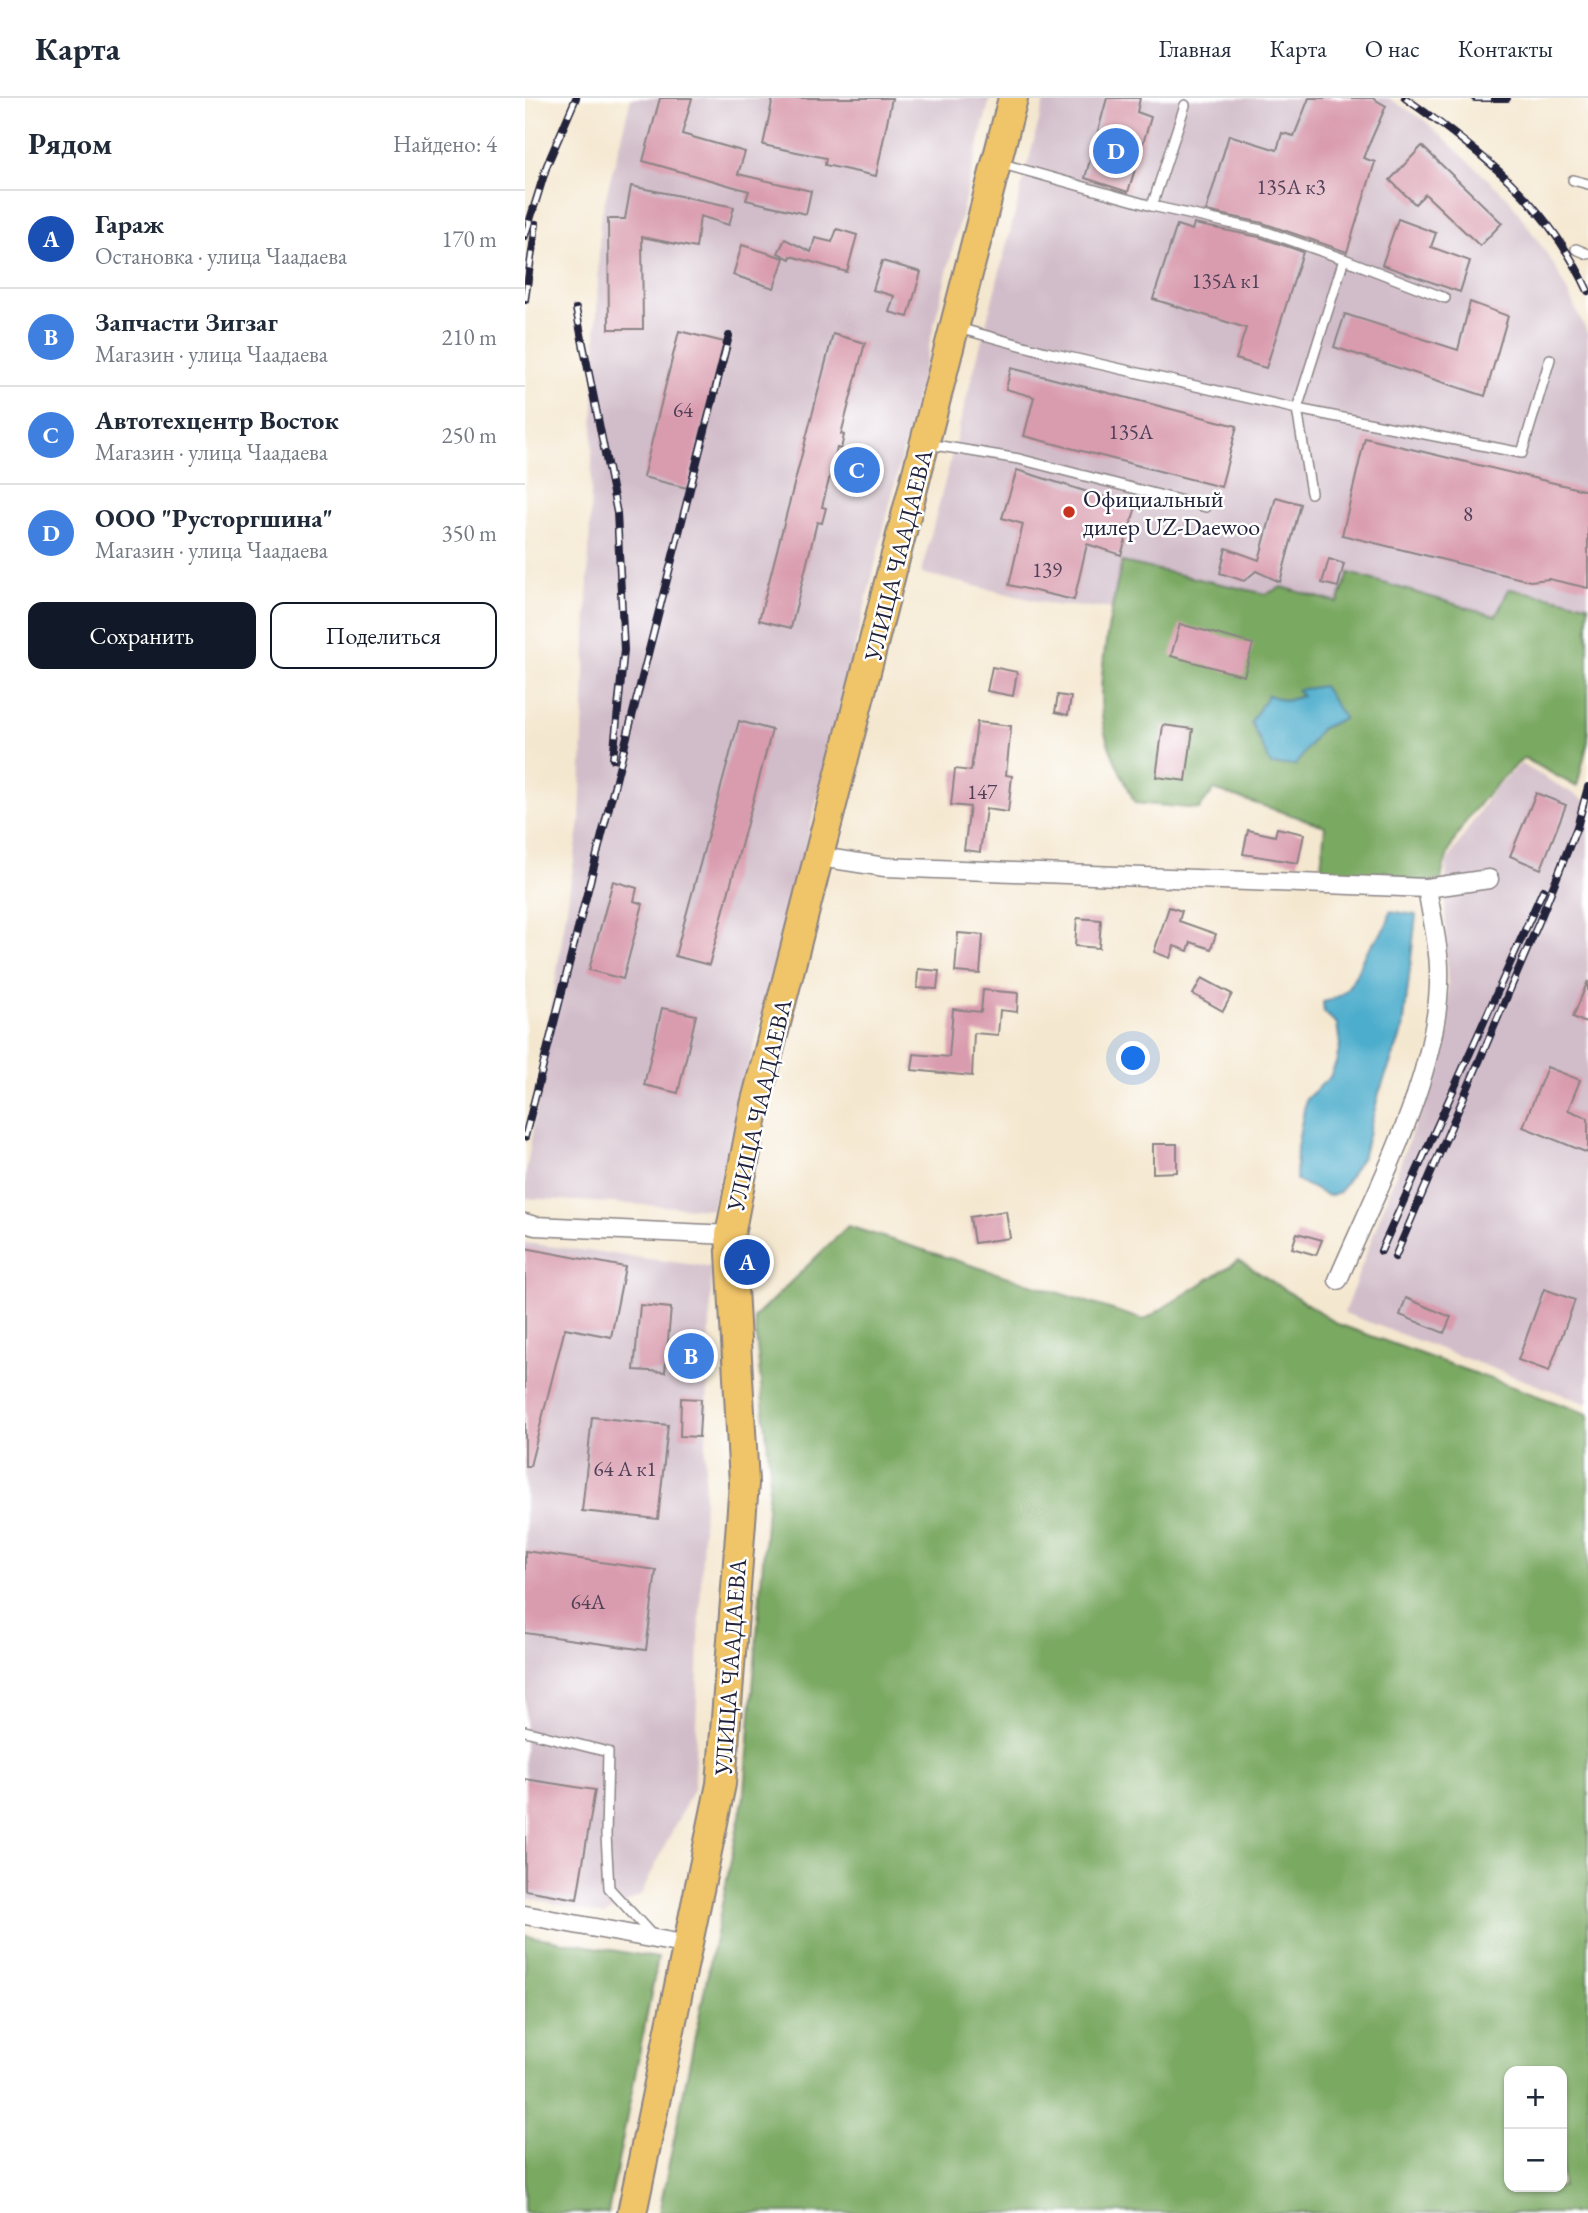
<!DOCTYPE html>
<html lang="ru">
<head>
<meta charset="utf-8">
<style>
	body { margin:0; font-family:"EB Garamond",serif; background:#f2f2f3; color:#1f2937 }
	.controls { position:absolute; right:21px; bottom:21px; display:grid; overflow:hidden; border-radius:14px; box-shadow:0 2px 5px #0004 }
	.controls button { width:63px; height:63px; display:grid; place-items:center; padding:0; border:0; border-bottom:2px solid #e0e1e3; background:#fff; color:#1f2937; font:35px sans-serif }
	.you { position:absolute; left:609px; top:961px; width:24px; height:24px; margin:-18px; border:5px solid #fff; border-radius:50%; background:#1a73e8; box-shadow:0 0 0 10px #1a73e833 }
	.badge { display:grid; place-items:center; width:46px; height:46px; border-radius:50%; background:#111827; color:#fff; font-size:23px; font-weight:700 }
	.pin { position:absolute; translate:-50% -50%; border:4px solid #fff; box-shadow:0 2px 7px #0006 }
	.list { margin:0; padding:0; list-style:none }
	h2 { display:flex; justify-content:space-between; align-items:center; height:91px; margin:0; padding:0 28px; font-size:30px }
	h2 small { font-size:23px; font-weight:400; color:#747a83 }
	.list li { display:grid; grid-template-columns:46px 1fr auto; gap:21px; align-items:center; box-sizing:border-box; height:98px; padding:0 28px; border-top:2px solid #e0e1e3 }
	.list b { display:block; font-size:26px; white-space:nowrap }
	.list p { margin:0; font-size:23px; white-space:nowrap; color:#747a83 }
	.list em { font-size:23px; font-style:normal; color:#747a83 }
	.actions { display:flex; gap:14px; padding:21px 28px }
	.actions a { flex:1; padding:16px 0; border:2px solid #111827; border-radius:14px; text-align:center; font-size:24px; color:#111827 }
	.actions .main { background:#111827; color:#fff }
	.map { position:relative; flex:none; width:1063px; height:2115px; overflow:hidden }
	header { display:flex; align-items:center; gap:42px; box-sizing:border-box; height:98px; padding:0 35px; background:#fff; border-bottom:2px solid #e0e1e3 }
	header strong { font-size:33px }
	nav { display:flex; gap:38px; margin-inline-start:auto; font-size:24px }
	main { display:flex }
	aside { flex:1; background:#fff }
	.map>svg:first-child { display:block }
	.industrial { fill:#d1bdc9 }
	.forest { fill:#7aa962; stroke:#4e664e; stroke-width:2; fill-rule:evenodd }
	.water { fill:#4dadcc; stroke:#386884; stroke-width:2 }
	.building { fill:#d99bae }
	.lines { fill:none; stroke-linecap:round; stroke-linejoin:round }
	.lane-casing { stroke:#8b8485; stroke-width:12 }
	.street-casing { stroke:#8b8485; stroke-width:21 }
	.primary-casing { stroke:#8b8485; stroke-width:32 }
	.lane { stroke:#fff; stroke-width:9 }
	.street { stroke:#fff; stroke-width:18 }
	.primary { stroke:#f0c469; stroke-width:28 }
	.rail-casing { stroke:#22223b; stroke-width:8 }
	.rail { stroke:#fff; stroke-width:5; stroke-dasharray:16; stroke-linecap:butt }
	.poi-dot { fill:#c8321e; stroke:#fff; stroke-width:2.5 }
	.labels { text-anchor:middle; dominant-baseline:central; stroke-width:5; stroke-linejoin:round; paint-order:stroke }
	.number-label { font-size:21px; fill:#504058 }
	.poi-label { font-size:24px; fill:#22223b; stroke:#fff; text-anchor:start }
	.street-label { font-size:24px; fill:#22223b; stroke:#fff }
</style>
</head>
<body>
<header>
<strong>Карта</strong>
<nav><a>Главная</a><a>Карта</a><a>О нас</a><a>Контакты</a></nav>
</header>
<main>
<aside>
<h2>Рядом<small>Найдено: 4</small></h2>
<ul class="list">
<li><span class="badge" style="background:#1a4fb4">A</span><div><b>Гараж</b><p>Остановка · улица Чаадаева</p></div><em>170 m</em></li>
<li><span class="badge" style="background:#3f7fe0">B</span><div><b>Запчасти Зигзаг</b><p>Магазин · улица Чаадаева</p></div><em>210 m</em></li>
<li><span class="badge" style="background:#3f7fe0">C</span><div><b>Автотехцентр Восток</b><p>Магазин · улица Чаадаева</p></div><em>250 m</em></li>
<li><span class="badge" style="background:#3f7fe0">D</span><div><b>ООО &quot;Русторгшина&quot;</b><p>Магазин · улица Чаадаева</p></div><em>350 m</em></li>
</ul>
<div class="actions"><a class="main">Сохранить</a><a>Поделиться</a></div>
</aside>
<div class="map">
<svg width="1063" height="2115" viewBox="0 0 1063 2115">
	<rect width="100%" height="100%" fill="#fff"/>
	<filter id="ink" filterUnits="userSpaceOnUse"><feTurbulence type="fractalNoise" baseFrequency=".0143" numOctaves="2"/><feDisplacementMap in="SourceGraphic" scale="14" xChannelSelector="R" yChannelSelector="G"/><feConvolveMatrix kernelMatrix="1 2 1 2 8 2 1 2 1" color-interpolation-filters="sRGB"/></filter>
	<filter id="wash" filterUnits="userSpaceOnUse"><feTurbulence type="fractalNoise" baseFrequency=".00686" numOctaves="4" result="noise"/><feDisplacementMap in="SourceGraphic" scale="28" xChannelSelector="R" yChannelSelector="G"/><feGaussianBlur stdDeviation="1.57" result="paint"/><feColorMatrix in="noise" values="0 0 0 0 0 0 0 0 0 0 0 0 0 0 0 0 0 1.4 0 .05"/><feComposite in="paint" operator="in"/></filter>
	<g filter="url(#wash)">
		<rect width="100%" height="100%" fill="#f4e7cf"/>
		<g class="industrial">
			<path d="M106 0H465L273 779 187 1111 0 1100V1081L55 724 75 123Z"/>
			<path d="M520 0H863L898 21 984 101 1028 165 1063 236V538L529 507 396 475Z"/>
			<path d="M996 666 1063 704V1306L819 1215 924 935 920 807 922 764 968 692Z"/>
			<path d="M0 1145 187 1169 169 1689 116 1797 79 1817 0 1799Z"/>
		</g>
		<g class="forest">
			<path d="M597 464 741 496 757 489 813 505 824 475 971 518 984 491 1063 506V643L1052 689 999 660C965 689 921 738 916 783L888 784 860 773 847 782 795 779 800 728 689 692 674 711 610 705C600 682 584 655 579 630 569 587 587 507 597 464ZM772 592 819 620 795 631 771 667 743 597 761 603 777 598Z"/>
			<path d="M323 1128 619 1222 714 1162 813 1226 1063 1316V2115H134L220 1693 245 1372 229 1220ZM984 1973H1037V2089H984Z"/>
			<path d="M0 1837 133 1860 83 2115H0Z"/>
		</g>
		<g class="water">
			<path d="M798 588 819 620 795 631 771 667H746L726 624 743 597 761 603 777 598 772 592Z"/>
			<path d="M865 813 891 817 878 932 854 995 838 1057 814 1095 803 1098 771 1082 772 1049 781 1001 805 979 811 965 815 947 812 926 799 914 798 904C825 900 830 876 840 856 850 839 863 834 865 813Z"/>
		</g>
		<g id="blocks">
			<g class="building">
				<path d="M135 0H167L157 36 220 54 213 76 286 93 281 116 221 102 224 93 118 63Z"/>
				<path d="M248 0H367L351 78 300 67 301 60 238 47Z"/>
				<path d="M582 0H615L612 14 626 19 603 94 560 80Z"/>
				<path d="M784 0H847L861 8 838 60 850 64 822 154 738 125 681 113 704 37 752 52 757 35 769 38Z"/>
				<path d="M897 48 977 125 955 148 900 96 890 106 865 82Z"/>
				<path d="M106 88 209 109 204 127 175 118 171 150 117 139 118 231H84L83 121H100Z"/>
				<path d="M873 121 911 135 906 149 945 163 935 194 857 167Z"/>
				<path d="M669 126 734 139 778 154 741 270 711 261 721 230 628 201 652 127 667 132Z"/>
				<path d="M312 131 332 137 322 174 266 158 265 161 253 155 260 141 286 154 290 140 307 144Z"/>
				<path d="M217 147 259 160 249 190 208 177Z"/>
				<path d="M357 163 396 174 383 219 364 214 369 198 348 192Z"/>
				<path d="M945 204 983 218 960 298 809 249 820 216 933 252Z"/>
				<path d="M154 233 199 244 162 390 118 379Z"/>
				<path d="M308 236 340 245 316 336 319 337 316 351 312 350 297 409 301 410 297 425 292 424 266 530 234 522Z"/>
				<path d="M486 270 712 328 696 389 499 338 509 299 481 291Z"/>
				<path d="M840 340 1063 393V490L1024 481 1005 483 817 437Z"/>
				<path d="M492 372 611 409 596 457 562 446 549 502 484 487 498 426 477 420Z"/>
				<path d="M751 399 776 406 755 484 731 473 719 483 695 475 701 450 734 462Z"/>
				<path d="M804 461 819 466 813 489 797 485Z"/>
				<path d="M655 526 728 546 719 578 646 558Z"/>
				<path d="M467 569 492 574 488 598 462 593Z"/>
				<path d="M533 597 546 599 543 617 530 614Z"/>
				<path d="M214 623 247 632 184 867 150 858Z"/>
				<path d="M452 624 486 628 481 677 487 678 483 714 461 711 455 754 439 752 445 709 426 707 430 671 446 673Z"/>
				<path d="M638 627 668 631 661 683 631 679Z"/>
				<path d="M1011 695 1041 707 1016 771 985 758Z"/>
				<path d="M752 730 779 736 773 765 718 756 723 732 750 738Z"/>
				<path d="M88 783 112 790 109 803 118 806 98 881 64 872Z"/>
				<path d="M644 809 657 813 654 823 691 836 686 851 666 844 663 853 649 848 645 860 629 854Z"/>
				<path d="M552 820 576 822 574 850 550 848Z"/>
				<path d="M433 835 458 837 455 876 430 874Z"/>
				<path d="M393 871 414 873 412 891 392 890Z"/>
				<path d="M677 880 707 896 698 913 668 896Z"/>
				<path d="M1063 883V926L1048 919Z"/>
				<path d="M458 892 493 895 492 914 475 912 473 937 449 935 447 978 387 972 389 956 424 959 428 911 456 914Z"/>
				<path d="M137 910 171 917 153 995 119 987Z"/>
				<path d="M1022 969 1055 982 1043 1012 1063 1020V1055L998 1029Z"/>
				<path d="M628 1046H652V1074L628 1075Z"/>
				<path d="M481 1113 485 1140 449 1145 445 1119Z"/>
				<path d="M772 1135 797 1142 791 1157 767 1150Z"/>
				<path d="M0 1150 100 1169 86 1239 40 1230 5 1368H0Z"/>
				<path d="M1019 1191 1050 1202 1024 1273 993 1262Z"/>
				<path d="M881 1200 926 1219 919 1235 875 1217Z"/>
				<path d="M115 1207 146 1210 140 1274 109 1272Z"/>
				<path d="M156 1300 176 1301 174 1339 155 1338Z"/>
				<path d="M67 1319 143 1327 133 1421 57 1413Z"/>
				<path d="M0 1453 131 1472 121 1552 0 1535Z"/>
				<path d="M0 1681 70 1692 52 1801 0 1792Z"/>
			</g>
		</g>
	</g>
	<g filter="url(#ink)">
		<use href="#blocks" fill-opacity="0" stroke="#8b8485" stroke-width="2"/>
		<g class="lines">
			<defs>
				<g id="lane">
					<path d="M474 65 627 108 660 7"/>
					<path d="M1048 82 1063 86"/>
					<path d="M627 108 736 132 819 161 772 311 997 355 1025 261"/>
					<path d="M1051 151 1063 156"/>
					<path d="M819 161 920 200"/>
					<path d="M433 230 521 254 772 311 786 395"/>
					<path d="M403 346 494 361 681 409"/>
					<path d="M0 1633 83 1654 81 1737 84 1790 127 1837"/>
				</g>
				<g id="street">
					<path d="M295 759 360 769 902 790 964 781"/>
					<path d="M0 1125 10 1128 205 1137"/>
					<path d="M813 1182C852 1090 918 970 914 869 913 843 906 816 902 790"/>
					<path d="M0 1817 163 1847"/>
				</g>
				<path id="primary" d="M107 2115 196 1686 219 1385 205 1137 230 1007 488 0"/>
			</defs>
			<use href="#lane" class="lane-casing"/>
			<use href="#street" class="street-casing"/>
			<use href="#primary" class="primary-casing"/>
			<use href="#lane" class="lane"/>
			<use href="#street" class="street"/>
			<use href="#primary" class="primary"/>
			<defs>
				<g id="rail">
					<path d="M880 0C957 54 1022 105 1063 193"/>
					<path d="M950 0H982"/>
					<path d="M0 138 22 67 51 0"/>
					<path d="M0 202 11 126"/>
					<path d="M51 211 92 415 99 552 88 661"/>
					<path d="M0 1039 204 238"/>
					<path d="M856 1153 1018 792"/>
					<path d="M870 1159 1014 824 1052 729 1063 689"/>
				</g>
			</defs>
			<use href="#rail" class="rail-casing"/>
			<use href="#rail" class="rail"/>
		</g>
	</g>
	<circle class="poi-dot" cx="544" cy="414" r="7"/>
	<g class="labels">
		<g class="number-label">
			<text x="766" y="88">135А к3</text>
			<text x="701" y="182">135А к1</text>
			<text x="158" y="311">64</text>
			<text x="606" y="333">135А</text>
			<text x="943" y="415">8</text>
			<text x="522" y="471">139</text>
			<text x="457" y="693">147</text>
			<text x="100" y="1370">64 А к1</text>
			<text x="63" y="1503">64А</text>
		</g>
		<g class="poi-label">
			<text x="558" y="400">Официальный<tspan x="558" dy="28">дилер UZ-Daewoo</tspan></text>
		</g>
		<g class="street-label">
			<text transform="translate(373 457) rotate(-76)">УЛИЦА ЧААДАЕВА</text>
			<text transform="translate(234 1007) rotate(-77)">УЛИЦА ЧААДАЕВА</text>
			<text transform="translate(205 1569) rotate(-86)">УЛИЦА ЧААДАЕВА</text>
		</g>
	</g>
</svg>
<div class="controls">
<button>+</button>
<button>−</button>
</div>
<div class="you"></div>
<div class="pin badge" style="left:222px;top:1164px;background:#1a4fb4">A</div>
<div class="pin badge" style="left:166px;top:1258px;background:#3f7fe0">B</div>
<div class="pin badge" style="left:332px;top:372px;background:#3f7fe0">C</div>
<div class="pin badge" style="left:591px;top:53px;background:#3f7fe0">D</div>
</div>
</main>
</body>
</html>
